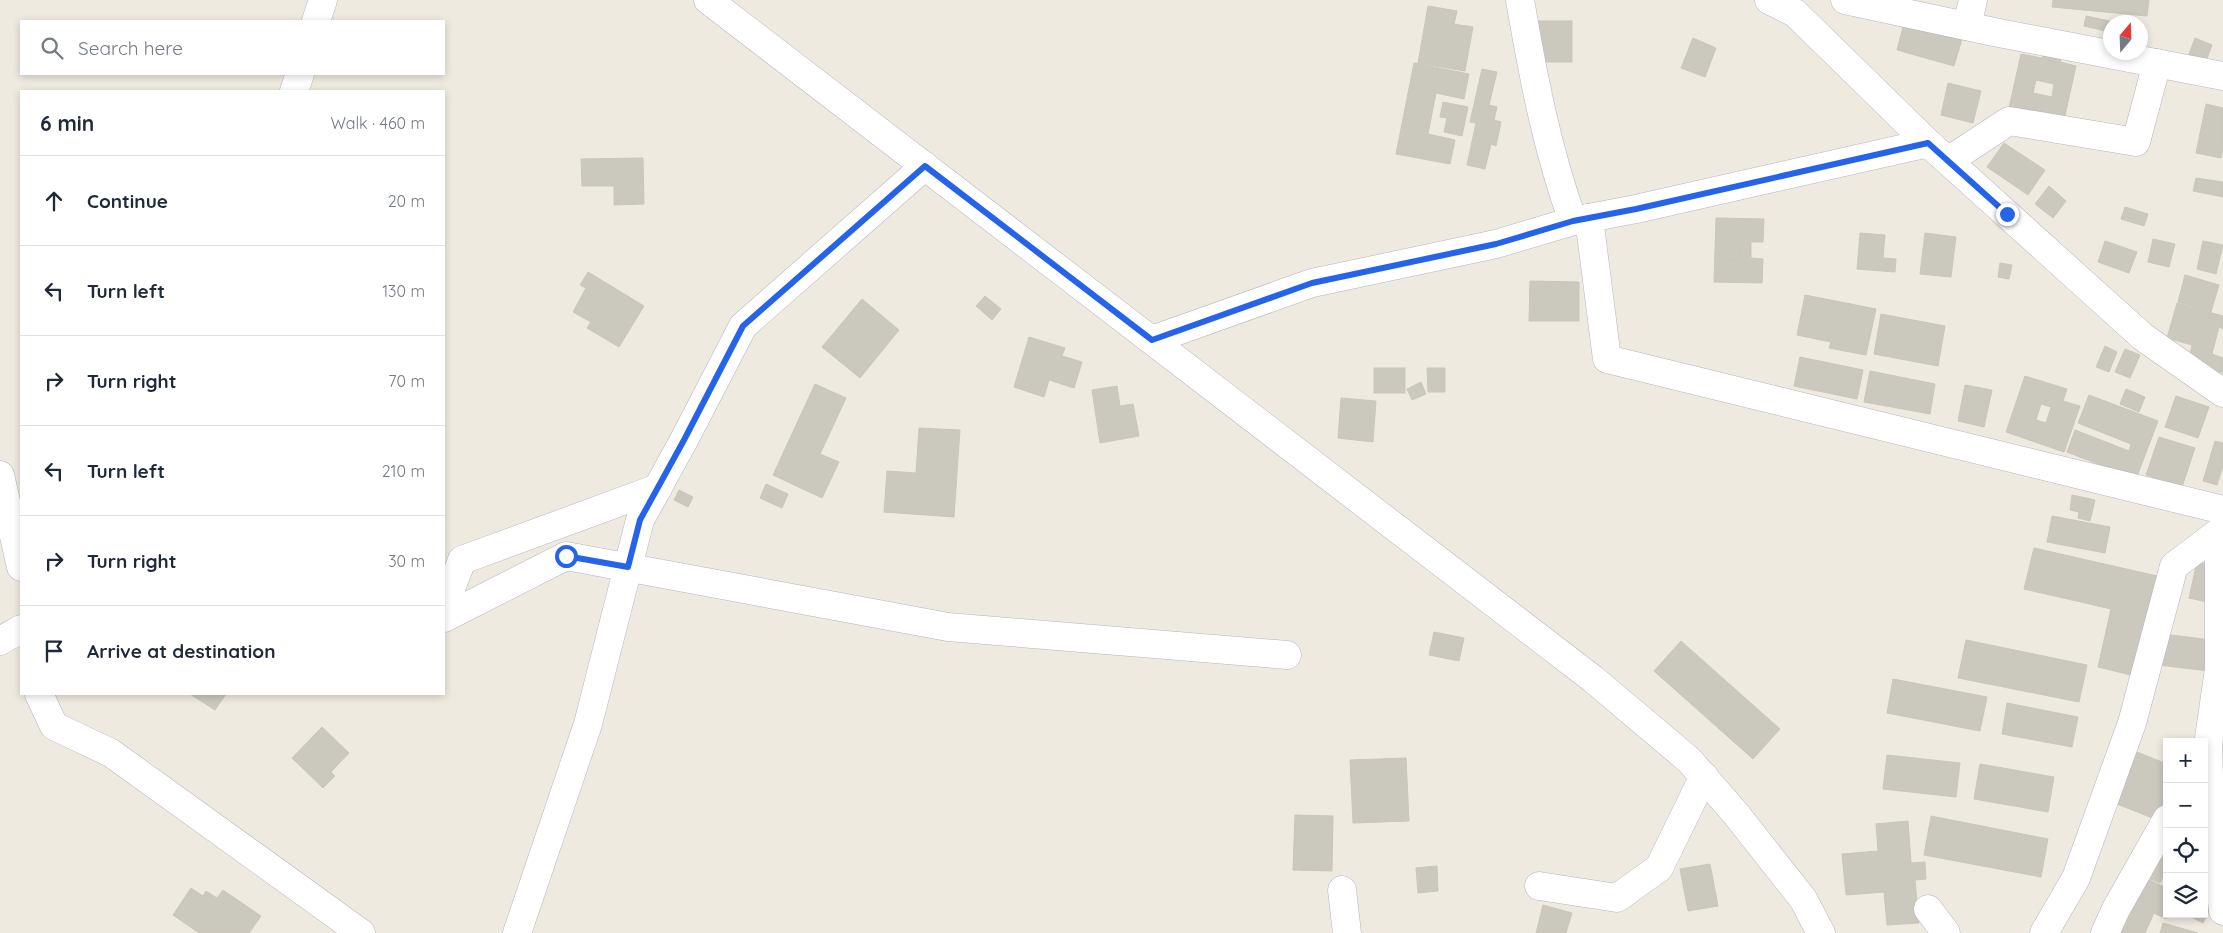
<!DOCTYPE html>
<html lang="en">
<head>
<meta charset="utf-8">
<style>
	body { margin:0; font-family:Quicksand,sans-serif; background:#f6f6f7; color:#1f2937 }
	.controls { position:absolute; right:15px; bottom:15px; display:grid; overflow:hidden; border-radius:0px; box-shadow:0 2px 8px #0003 }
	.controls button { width:45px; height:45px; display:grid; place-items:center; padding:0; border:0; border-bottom:1px solid #e0e1e3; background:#fff; color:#1f2937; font:25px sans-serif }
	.compass { position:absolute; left:2103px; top:15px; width:45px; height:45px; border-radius:50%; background:#fff; box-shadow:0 2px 8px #0003; rotate:19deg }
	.stop { position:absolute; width:15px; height:15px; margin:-11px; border:4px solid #2563eb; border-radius:50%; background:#fff }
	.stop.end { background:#2563eb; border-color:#fff; box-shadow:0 1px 5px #0008 }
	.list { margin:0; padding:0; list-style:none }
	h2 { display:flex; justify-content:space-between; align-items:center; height:65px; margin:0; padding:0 20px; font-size:21px }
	h2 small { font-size:16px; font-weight:400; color:#747a83 }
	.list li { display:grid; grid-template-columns:32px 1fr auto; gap:15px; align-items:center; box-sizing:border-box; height:90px; padding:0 20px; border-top:1px solid #e0e1e3 }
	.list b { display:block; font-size:19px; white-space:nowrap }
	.list em { font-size:16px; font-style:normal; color:#747a83 }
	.icon { flex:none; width:28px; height:28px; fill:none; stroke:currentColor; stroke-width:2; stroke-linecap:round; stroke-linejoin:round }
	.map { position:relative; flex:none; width:2223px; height:933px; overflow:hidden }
	.search { position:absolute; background:#fff; box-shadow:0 2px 8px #0003; left:20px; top:20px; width:425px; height:55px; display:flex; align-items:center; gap:12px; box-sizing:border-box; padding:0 18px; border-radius:0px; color:#747a83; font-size:19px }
	.panel { position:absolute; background:#fff; box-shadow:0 2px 8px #0003; left:20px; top:90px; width:425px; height:605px; border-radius:0px }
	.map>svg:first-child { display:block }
	.building { fill:#cbc8be; stroke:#cbc6b9; fill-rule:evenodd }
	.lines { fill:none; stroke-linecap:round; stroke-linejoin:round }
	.street-casing { stroke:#b3b5c1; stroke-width:29 }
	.secondary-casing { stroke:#b3b5c1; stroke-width:29 }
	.street { stroke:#fff; stroke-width:28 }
	.secondary { stroke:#fff; stroke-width:28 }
	.route { stroke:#2563eb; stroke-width:6 }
</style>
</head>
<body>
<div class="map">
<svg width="2223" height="933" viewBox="0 0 2223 933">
	<rect width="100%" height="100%" fill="#efeae0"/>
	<g class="building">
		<path d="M2053 0H2149L2147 16 2052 7Z"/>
		<path d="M1428 6 1457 11 1454 24 1473 27 1465 71 1418 63Z"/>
		<path d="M1906 16 1964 32 1954 66 1897 50Z"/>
		<path d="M2086 16 2114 22H2110V32L2084 26Z"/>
		<rect x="1535" y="21" width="37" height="41"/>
		<path d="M1693 38 1716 48 1705 77 1681 68Z"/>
		<path d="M2195 38 2212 45 2205 64 2188 57Z"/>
		<path d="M2045 48 2062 52 2060 62 2076 66 2064 120 2009 108 2021 54 2042 58ZM2036 80 2054 84 2052 97 2033 93Z"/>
		<path d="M1414 63 1469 74 1464 99 1436 93 1428 134 1455 140 1450 164 1396 154Z"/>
		<path d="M1482 69 1497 72 1489 105 1497 107 1494 120 1501 122 1496 146 1491 144 1485 169 1467 165 1476 123 1470 122Z"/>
		<path d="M1948 83 1981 91 1973 123 1941 115Z"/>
		<path d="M1443 102 1468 107 1462 136 1444 132 1447 118 1440 117Z"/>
		<path d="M2206 104 2223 108V149L2221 158 2196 153Z"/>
		<path d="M2004 143 2045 170 2028 195 1987 167Z"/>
		<path d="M643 158 644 204 614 205V186H582L581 159Z"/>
		<path d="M2196 178 2223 182V197L2193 191Z"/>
		<path d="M2049 186 2066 201 2053 218 2035 204Z"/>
		<path d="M2125 207 2148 214 2144 226 2121 219Z"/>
		<path d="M1716 218 1764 219 1763 242H1751V258L1763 259 1762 283 1714 282ZM1725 248H1739V260H1724Z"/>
		<path d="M1860 233 1885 235 1883 258 1896 259 1895 272 1857 269Z"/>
		<path d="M1925 233 1956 237 1951 277 1920 274Z"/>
		<path d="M2153 239 2175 244 2169 267 2148 262Z"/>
		<path d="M2105 241 2137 252 2129 273 2098 262Z"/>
		<path d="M2203 241 2223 245 2216 274 2197 269Z"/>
		<path d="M1725 248H1739V260H1724Z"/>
		<path d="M2000 263 2012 265 2009 279 1998 277Z"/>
		<path d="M588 272 644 306 619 347 587 328 591 322 573 312 586 288 580 285Z"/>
		<path d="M2185 275 2219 285 2211 312 2178 302Z"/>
		<path d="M1530 281 1579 282V321H1529Z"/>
		<path d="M1805 295 1876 309 1866 355 1829 348 1831 342 1797 335Z"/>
		<path d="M985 296 1001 309 992 320 976 306Z"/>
		<path d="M862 299 899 330 860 378 822 347Z"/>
		<path d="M2177 303 2223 316V329L2219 327 2212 354 2223 358V373L2188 363 2192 345 2167 338Z"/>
		<path d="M1881 314 1945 326 1938 366 1874 354Z"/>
		<path d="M1029 337 1065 348 1062 356 1082 362 1074 388 1049 380 1044 397 1014 387Z"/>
		<path d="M2105 346 2117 352 2109 372 2096 367Z"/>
		<path d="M2125 349 2140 355 2130 378 2115 372Z"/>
		<path d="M1800 357 1863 370 1857 399 1794 386Z"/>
		<rect x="1374" y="368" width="31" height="25"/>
		<path d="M1427 368H1445V392H1428Z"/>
		<path d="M1870 371 1935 384 1930 414 1864 402Z"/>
		<path d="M2025 376 2067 389 2063 401 2080 406 2064 452 2006 432ZM2041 404 2051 407 2046 423 2036 420Z"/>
		<path d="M1421 382 1426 394 1412 400 1407 389Z"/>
		<path d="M815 384 846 398 820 454 839 462 822 498 773 475Z"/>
		<path d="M1965 385 1992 390 1984 427 1958 421Z"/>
		<path d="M1117 386 1120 406 1133 404 1139 436 1100 443 1092 390Z"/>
		<path d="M2126 389 2145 397 2139 412 2120 404Z"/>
		<path d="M2089 395 2158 421 2136 479 2067 452 2075 430 2129 451 2131 444 2078 423Z"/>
		<path d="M2176 396 2209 407 2198 438 2165 427Z"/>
		<path d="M1341 398 1376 401 1373 442 1338 438Z"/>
		<path d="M919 428 960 430 954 517 884 512 887 471 916 473Z"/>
		<path d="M2159 437 2195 448 2182 487 2146 475Z"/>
		<path d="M2215 441 2223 443V466L2217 485 2203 481Z"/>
		<path d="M766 484 788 494 782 508 760 498Z"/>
		<path d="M679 490 693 497 688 507 674 500Z"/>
		<path d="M2072 495 2095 500 2090 521 2078 518 2079 512 2070 510Z"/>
		<path d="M2052 516 2110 527 2105 553 2047 542Z"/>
		<path d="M2034 548 2157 576 2135 676 2098 667 2111 609 2024 589Z"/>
		<path d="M2197 562 2215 566 2207 602 2189 598Z"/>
		<path d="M1434 632 1464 638 1459 661 1429 655Z"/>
		<path d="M2163 634 2211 640 2208 671 2159 665Z"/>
		<path d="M1966 640 2087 665 2079 702 1958 678Z"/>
		<path d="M1681 641 1780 729 1753 759 1654 671Z"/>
		<path d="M1893 679 1987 697 1980 731 1887 713Z"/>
		<path d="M190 694H226L215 710Z"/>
		<path d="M2007 703 2078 717 2072 747 2002 734Z"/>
		<path d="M322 727 349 753 331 772 335 776 323 788 292 758Z"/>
		<path d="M2137 752 2167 764V804L2160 821 2117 804Z"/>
		<path d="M1887 755 1960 763 1956 797 1883 789Z"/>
		<path d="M1406 758 1409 821 1353 823 1350 760Z"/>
		<path d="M1980 764 2054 777 2048 812 1974 799Z"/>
		<path d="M1295 815 1333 816 1332 871 1293 870Z"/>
		<path d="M1931 816 2048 839 2041 877 1924 855Z"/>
		<path d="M1908 821 1911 863 1925 862 1926 879 1915 880 1919 923 1887 925 1884 892 1846 895 1842 854 1878 851 1876 824Z"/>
		<path d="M2159 856 2167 860V869L2160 883 2148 878Z"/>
		<path d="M1710 864 1718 906 1688 911 1680 869Z"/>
		<path d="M1437 866 1438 891 1418 893 1416 868Z"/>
		<path d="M2147 879 2167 888 2168 914 2166 919 2154 913 2145 933H2121Z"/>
		<path d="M191 888 203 896 206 891 217 898 223 890 261 916 249 933H199L173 915Z"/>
		<path d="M2204 899 2213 903 2203 923 2185 914H2204Z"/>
		<path d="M1543 905 1572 913 1566 933H1536Z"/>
		<path d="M2163 923 2198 933H2160Z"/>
	</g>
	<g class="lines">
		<defs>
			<g id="street">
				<path d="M1520 0C1533 75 1547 150 1573 221"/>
				<path d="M1769 0 1795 13 1928 143 2143 337 2223 393"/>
				<path d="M1845 0 1994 32 2223 76"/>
				<path d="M316 21 323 0"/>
				<path d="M1967 26 1973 0"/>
				<path d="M294 91 300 74"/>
				<path d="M1948 161 2009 121 2136 142 2157 63"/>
				<path d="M1589 218 1607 359 2223 510"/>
				<path d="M1152 340 1312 283 1496 244 1573 221 1636 209 1928 143"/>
				<path d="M0 475 21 567"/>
				<path d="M2223 530 2219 551V669L2208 745 2209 776 2223 911"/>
				<path d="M444 607 462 560 658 488"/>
				<path d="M444 618 566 556 948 627 1287 655"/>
				<path d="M0 641 21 629"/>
				<path d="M39 694 54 726 111 753 361 933"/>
				<path d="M1539 886 1617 898 1659 868 1704 776"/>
				<path d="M1342 890 1347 933"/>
				<path d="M1928 909 1946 933"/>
				<path d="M517 933 588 724 640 520 684 440 743 326 925 166"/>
				<path d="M2044 933 2076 878 2132 723 2174 566 2223 529"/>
				<path d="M2105 933 2116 909 2167 819"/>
			</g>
			<path id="secondary" d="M708 0 1593 679 1689 760 1736 814 1803 899 1821 933"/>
		</defs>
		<use href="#street" class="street-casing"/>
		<use href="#secondary" class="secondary-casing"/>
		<use href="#street" class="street"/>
		<use href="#secondary" class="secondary"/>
	</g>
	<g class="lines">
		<path class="route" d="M566 556 628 567 640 520 684 440 743 326 925 166 1152 340 1312 283 1496 244 1573 221 1636 209 1928 143 2007 214"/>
	</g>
</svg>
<div class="controls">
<button>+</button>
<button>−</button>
<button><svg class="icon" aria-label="locate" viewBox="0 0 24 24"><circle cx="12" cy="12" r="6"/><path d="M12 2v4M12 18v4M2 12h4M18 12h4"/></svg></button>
<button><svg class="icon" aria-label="layers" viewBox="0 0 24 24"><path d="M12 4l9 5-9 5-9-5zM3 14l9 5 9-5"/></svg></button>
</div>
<svg class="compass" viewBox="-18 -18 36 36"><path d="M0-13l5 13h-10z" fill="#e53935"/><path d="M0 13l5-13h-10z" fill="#747a83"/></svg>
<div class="stop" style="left:566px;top:556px"></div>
<div class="stop end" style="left:2007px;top:214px"></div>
<div class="search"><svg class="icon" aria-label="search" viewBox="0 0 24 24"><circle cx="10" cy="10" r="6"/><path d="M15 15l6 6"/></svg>Search here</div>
<section class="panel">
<h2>6 min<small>Walk · 460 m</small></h2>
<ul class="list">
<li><svg class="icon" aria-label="ahead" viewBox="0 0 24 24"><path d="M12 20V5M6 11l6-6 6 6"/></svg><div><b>Continue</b></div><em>20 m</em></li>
<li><svg class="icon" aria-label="left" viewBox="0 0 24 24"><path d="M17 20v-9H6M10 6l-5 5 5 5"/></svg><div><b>Turn left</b></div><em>130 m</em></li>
<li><svg class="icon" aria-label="right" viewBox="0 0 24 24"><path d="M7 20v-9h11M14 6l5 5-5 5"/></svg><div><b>Turn right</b></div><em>70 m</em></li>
<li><svg class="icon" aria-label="left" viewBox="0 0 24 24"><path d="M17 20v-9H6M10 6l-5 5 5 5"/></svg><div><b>Turn left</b></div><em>210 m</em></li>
<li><svg class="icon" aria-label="right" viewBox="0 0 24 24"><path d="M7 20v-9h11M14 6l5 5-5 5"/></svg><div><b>Turn right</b></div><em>30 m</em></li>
<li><svg class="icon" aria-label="arrive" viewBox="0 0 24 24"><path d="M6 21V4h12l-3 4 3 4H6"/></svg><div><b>Arrive at destination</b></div></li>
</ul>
</section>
</div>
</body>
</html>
